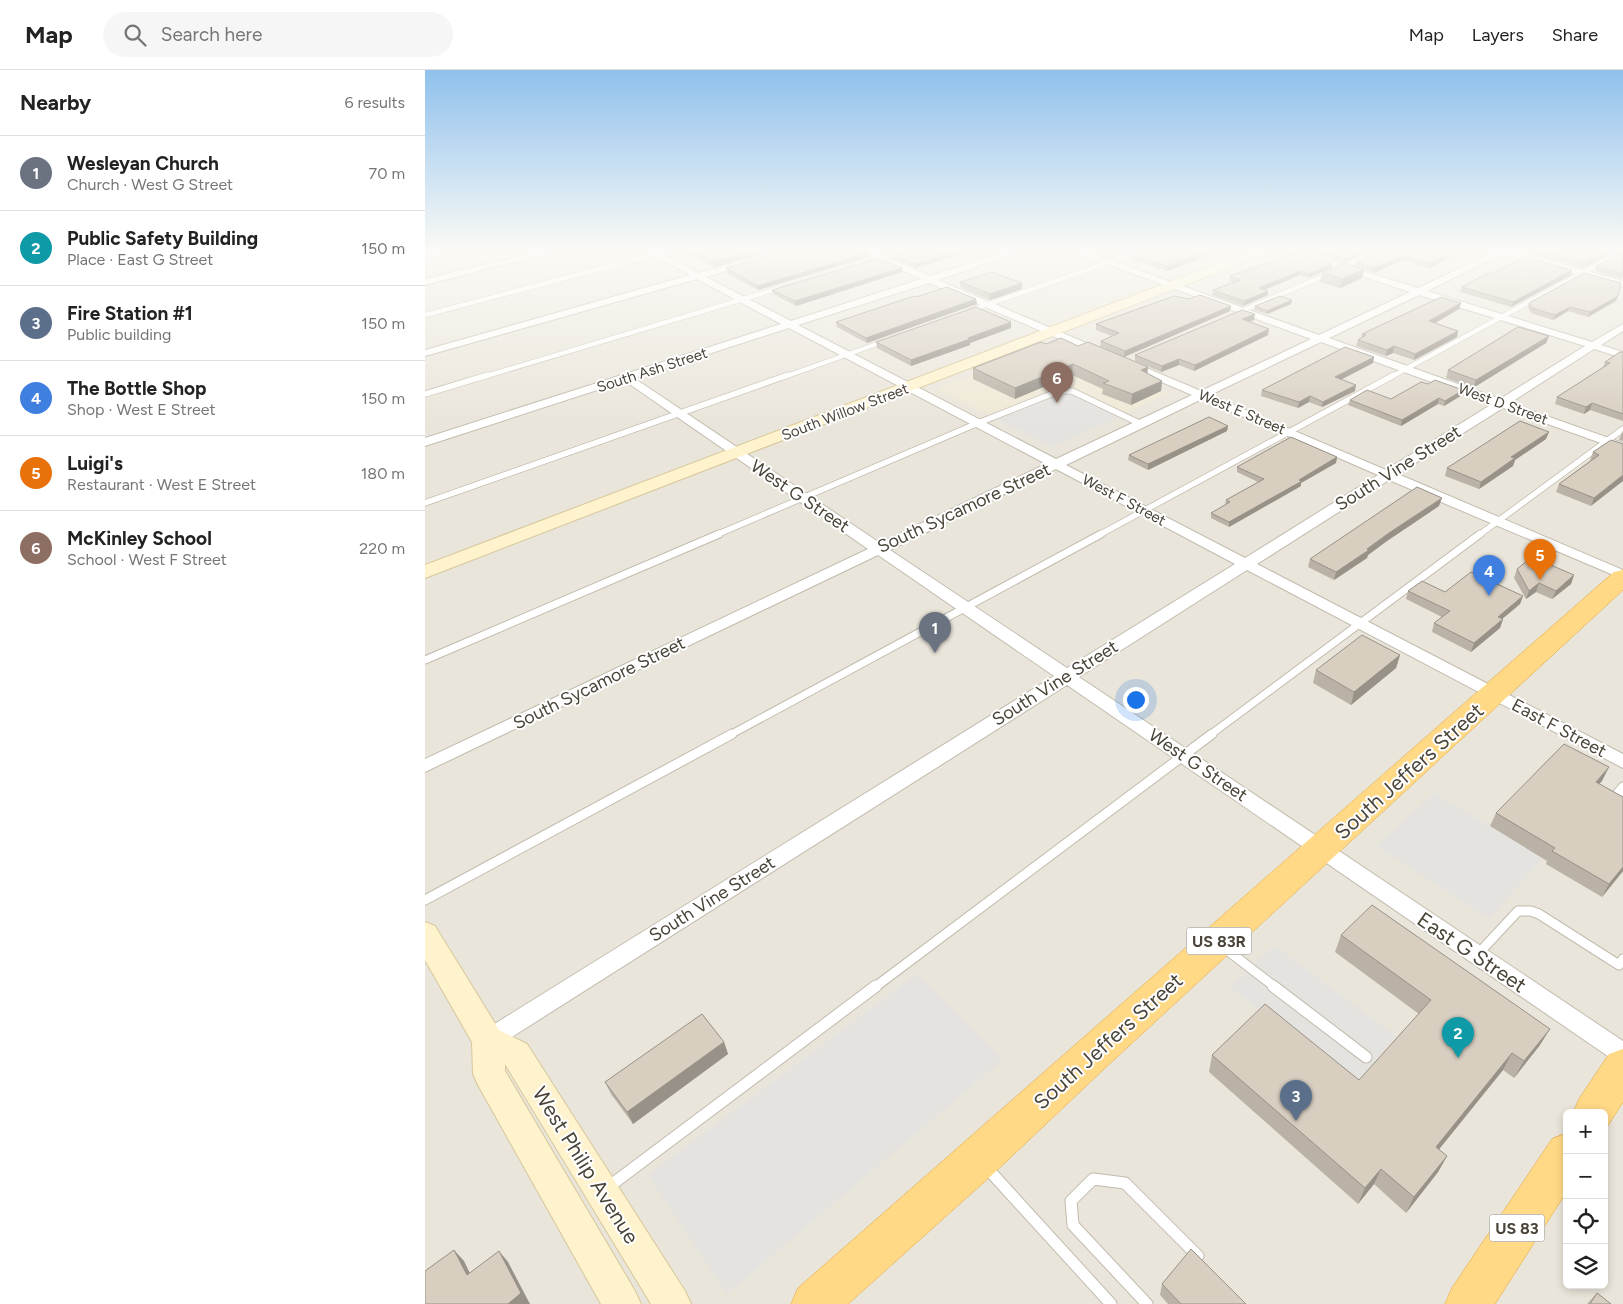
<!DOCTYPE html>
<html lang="en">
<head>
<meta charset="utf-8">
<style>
	body { margin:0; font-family:Figtree,sans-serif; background:#f6f6f6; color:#222 }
	.controls { position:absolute; right:15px; bottom:15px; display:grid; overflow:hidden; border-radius:8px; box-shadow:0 2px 8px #0003 }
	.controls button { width:45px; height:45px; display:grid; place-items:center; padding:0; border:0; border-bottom:1px solid #e0e0e0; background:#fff; color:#222; font:25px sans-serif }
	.you { position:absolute; left:710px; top:629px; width:18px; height:18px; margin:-12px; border:4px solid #fff; border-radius:50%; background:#1a73e8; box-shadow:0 0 0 8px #1a73e833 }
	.badge { display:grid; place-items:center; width:32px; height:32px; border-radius:50%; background:#7c3aed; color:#fff; font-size:16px; font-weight:700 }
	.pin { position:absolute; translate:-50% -41px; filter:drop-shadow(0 1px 2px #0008) }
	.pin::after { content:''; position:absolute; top:26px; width:18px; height:15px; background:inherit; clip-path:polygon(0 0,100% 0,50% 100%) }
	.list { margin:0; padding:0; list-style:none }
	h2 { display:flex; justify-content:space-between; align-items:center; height:65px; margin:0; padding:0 20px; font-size:21px }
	h2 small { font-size:16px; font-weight:400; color:#767676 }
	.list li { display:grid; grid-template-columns:32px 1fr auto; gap:15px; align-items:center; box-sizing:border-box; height:75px; padding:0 20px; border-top:1px solid #e0e0e0 }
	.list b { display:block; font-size:19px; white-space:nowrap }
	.list p { margin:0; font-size:16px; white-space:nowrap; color:#767676 }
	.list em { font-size:16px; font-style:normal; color:#767676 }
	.icon { flex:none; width:28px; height:28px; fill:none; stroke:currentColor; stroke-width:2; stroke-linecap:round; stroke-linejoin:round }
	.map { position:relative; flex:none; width:1198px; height:1234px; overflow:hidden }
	header { display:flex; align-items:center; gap:30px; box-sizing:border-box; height:70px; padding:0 25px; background:#fff; border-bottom:1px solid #e0e0e0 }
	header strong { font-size:24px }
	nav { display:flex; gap:28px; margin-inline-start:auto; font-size:18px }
	.search { width:350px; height:45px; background:#f6f6f6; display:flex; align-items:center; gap:12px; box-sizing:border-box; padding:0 18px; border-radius:28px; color:#767676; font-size:19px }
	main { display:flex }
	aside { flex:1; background:#fff }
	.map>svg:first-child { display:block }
	.residential { fill:#eae5da; fill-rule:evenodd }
	.education { fill:#efe8d6 }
	.parking { fill:#e5e3e0 }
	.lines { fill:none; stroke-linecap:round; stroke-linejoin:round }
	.service-far4-casing { stroke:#c2bbae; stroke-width:5.5 }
	.service-far3-casing { stroke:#c2bbae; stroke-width:7 }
	.service-far2-casing { stroke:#c2bbae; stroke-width:9 }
	.service-far1-casing { stroke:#c2bbae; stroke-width:11 }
	.service-casing { stroke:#c2bbae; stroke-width:13 }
	.minor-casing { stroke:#c2bbae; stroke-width:2 }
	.tertiary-casing { stroke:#c2bbae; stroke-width:2 }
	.secondary-casing { stroke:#d6c79b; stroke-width:2 }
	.trunk-casing { stroke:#e0a43c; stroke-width:1 }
	.service-far4 { stroke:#fff; stroke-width:4.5 }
	.service-far3 { stroke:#fff; stroke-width:5.5 }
	.service-far2 { stroke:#fff; stroke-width:7 }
	.service-far1 { stroke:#fff; stroke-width:9 }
	.service { stroke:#fff; stroke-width:11 }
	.minor { fill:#fff; fill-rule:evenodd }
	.tertiary { fill:#fff; fill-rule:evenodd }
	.secondary { fill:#fff3cd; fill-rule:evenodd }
	.trunk { fill:#ffd985; fill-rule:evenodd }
	.wall { fill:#bab2a6 }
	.shaded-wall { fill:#979187 }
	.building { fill:#d8cfc1; stroke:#979187 }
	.labels { text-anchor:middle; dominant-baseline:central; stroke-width:4; stroke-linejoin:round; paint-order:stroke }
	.far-street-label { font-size:15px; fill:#4b4439; stroke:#fff }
	.shield { fill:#fff; stroke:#817c74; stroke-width:1 }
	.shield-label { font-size:16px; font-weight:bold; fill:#4b4439 }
	.street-label { font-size:18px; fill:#4b4439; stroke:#fff }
	.near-street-label { font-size:21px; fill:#4b4439; stroke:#fff }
</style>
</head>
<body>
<header>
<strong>Map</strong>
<div class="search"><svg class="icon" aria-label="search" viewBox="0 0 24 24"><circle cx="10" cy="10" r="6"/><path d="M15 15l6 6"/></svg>Search here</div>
<nav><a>Map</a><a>Layers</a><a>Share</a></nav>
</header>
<main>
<aside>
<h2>Nearby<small>6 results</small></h2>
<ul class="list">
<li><span class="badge" style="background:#6b7280">1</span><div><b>Wesleyan Church</b><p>Church · West G Street</p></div><em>70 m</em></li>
<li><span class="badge" style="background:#0f9aa8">2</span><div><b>Public Safety Building</b><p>Place · East G Street</p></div><em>150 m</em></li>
<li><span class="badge" style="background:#5c6f8a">3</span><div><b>Fire Station #1</b><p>Public building</p></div><em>150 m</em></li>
<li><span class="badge" style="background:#3f7fe0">4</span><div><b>The Bottle Shop</b><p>Shop · West E Street</p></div><em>150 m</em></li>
<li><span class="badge" style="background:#e8710a">5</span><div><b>Luigi's</b><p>Restaurant · West E Street</p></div><em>180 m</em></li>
<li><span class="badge" style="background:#8d6e63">6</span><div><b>McKinley School</b><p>School · West F Street</p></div><em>220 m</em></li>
</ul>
</aside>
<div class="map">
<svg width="1198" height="1234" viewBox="0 0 1198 1234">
	<rect width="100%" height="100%" fill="#f6f3ec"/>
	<path class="residential" d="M0 180H1198V1234H0ZM1142 1043H1179V1215H1142Z"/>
	<path class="education" d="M628 273 744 323 627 377 512 319Z"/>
	<g class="parking">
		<path d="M642 316 702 343 627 377 568 347Z"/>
		<path d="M1009 723 1118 788 1064 849 952 776Z"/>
		<path d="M849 875 971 966 928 1015 805 917Z"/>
		<path d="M492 904 578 990 302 1224 223 1105Z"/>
	</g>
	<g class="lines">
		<defs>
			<g id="service-far4">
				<path d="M0 187 15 180"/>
				<path d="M450 190 481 180"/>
				<path d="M917 198 959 180"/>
				<path d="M544 241 719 180"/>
				<path d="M814 242 904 204"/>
				<path d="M0 245 246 180"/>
				<path d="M58 307 355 218"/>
				<path d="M359 307 460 271"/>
				<path d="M966 307 1198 181"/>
			</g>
			<g id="service-far3">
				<path d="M0 324 63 305"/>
				<path d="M0 433 363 305"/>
				<path d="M291 465 553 353 634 321H647L716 354"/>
				<path d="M674 465 969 305"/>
				<path d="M1054 465 1198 359"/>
			</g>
			<g id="service-far2">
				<path d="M0 590 294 464"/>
				<path d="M305 665 676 464"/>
				<path d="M785 665 1055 464"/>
			</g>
			<g id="service-far1">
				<path d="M1198 717 1193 723 1198 731"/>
				<path d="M0 830 307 664"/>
				<path d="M798 877 850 917"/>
				<path d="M1052 885 1093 841H1106L1114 844 1194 895 1198 889"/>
				<path d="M450 917 787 664"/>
			</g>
			<g id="service">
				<path d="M848 916 941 987"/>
				<path d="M562 1098 686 1234"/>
				<path d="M182 1118 451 916"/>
				<path d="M722 1234 648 1155 646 1131 668 1109 700 1113 773 1186"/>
			</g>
			<g id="minor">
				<path d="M120 180H135L0 215V209Z"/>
				<path d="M219 180H230L274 203 355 180H369L281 207 366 251 496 209 432 180H444L505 206 587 180H600L513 210 680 281 681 283 680 285H672L504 213 373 255 631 389 767 325 699 296 698 294 699 292H707L776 321 886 269 644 180H657L894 265 985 222 856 180H869L993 218 1073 180H1084L1002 221 1167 272 1198 254V261L1176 275 1198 282V288L1169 279 1085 333 1198 373V381L1078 338 973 404 1198 500V509L964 410 832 494 1198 684V698L822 500 654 607 1198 971V994L1190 991 642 615 71 977 63 980 55 977 52 970 55 963 629 606 453 485 0 702V689L443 479 200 311 0 376V368L356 254 272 209 0 286V280L265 205ZM994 225 1160 276 1075 329 904 268ZM364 258 621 394 455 473 209 308ZM896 272 1067 334 961 400 785 325ZM777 329 953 405 820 488 641 395ZM631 399 810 494 642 598 465 480Z"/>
			</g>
			<path id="tertiary" d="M1067 180H1085L1198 211V217L1068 182Z"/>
			<g id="secondary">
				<path d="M828 180H845L843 183 0 508V495Z"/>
				<path d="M0 852 10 856 74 960 102 974 260 1221 266 1234H226L80 994V1001L210 1221 216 1234H176L53 1015 48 1004 47 972 0 890Z"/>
			</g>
			<g id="trunk">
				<path d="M1198 500V520L680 998 568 1104 423 1234H366L373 1218 1189 502Z"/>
				<path d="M1198 979V1032L1182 1057 1179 1058V1043H1148L1154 1029 1184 984Z"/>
				<path d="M1142 1063V1121L1070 1234H1020L1027 1218 1127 1069Z"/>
			</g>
		</defs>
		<use href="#service-far4" class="service-far4-casing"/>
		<use href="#service-far3" class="service-far3-casing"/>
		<use href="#service-far2" class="service-far2-casing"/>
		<use href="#service-far1" class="service-far1-casing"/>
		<use href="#service" class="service-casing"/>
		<use href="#minor" class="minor-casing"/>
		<use href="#tertiary" class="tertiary-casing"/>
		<use href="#secondary" class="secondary-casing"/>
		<use href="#trunk" class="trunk-casing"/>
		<use href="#service-far4" class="service-far4"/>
		<use href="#service-far3" class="service-far3"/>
		<use href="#service-far2" class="service-far2"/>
		<use href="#service-far1" class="service-far1"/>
		<use href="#service" class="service"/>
		<use href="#minor" class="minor"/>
		<use href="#tertiary" class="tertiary"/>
		<use href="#secondary" class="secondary"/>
		<use href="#trunk" class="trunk"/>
	</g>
	<g class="wall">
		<path d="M255 180H348L289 197Z"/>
		<path d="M449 180H467L456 183Z"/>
		<path d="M549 180 491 198 468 188V184Z"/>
		<path d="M686 180H709L694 185 686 182Z"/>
		<path d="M883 180H948L918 193 882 182Z"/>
		<path d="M960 180 1027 183 1026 187 1004 198 978 190 949 203 939 199 937 208 915 218 895 212 897 202 883 208 875 205 840 220 843 221V225L818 236 787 225 788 220 809 212 804 211 805 206 907 194 906 198 930 196 931 192Z"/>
		<path d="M1114 180H1193L1158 198 1112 185Z"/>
		<path d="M793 182 742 201 706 189V184Z"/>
		<path d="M1198 182V206L1197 209 1169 201 1171 196Z"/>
		<path d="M443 187 333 220 302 203 301 198Z"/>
		<path d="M477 198V202L371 236 348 224 347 220Z"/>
		<path d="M1066 204 1146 205 1086 237 1035 222 1037 217Z"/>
		<path d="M535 212 597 213V219L565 230 536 218Z"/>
		<path d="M764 229 806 236 805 241 699 287 675 277 676 271 687 266 671 260V254Z"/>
		<path d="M867 230 866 234 842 244 829 240 830 236Z"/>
		<path d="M1191 231 1163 247 1143 241 1128 250 1106 243 1103 237 1104 233Z"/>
		<path d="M1036 233 1034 239 1010 253 1032 267 989 290 968 283 961 286 931 276 933 270 936 268 937 264Z"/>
		<path d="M552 234 442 273 412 257 411 252Z"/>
		<path d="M829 250 824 252 843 265 769 301 754 295 736 302 710 291V285Z"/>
		<path d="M586 258 545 273V275L486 296 452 278 451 272Z"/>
		<path d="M1124 266 1121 273 1048 318 1021 308 1023 300Z"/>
		<path d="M621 274 723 304 737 311 736 321 706 335 677 324 678 319 647 305 590 329 548 309V298Z"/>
		<path d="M1198 282V351L1165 340 1159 344 1130 334 1132 327 1178 297 1180 292Z"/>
		<path d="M948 293 916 310 930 321 897 337 884 332 873 338 836 326 837 320Z"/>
		<path d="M1037 325 1019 336 1013 334 976 356 923 335 925 330 966 329Z"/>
		<path d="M803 356 802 361 723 400 703 390 704 385Z"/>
		<path d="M1198 361V371L1194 370 1197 362Z"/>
		<path d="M1121 369 1090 390 1088 396 1054 419 1020 406 1022 398Z"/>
		<path d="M1198 374 1166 436 1131 422 1134 414 1166 390H1165L1168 382Z"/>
		<path d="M912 387 911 393 876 413V416L804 457 786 448V443L800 435 801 430 833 412 812 402V397Z"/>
		<path d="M1014 436 962 471 943 485 942 488 909 510 883 497 885 489Z"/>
		<path d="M1092 499 1149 505 1146 514 1127 529 1111 522 1101 529 1089 508Z"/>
		<path d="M983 521 1020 522 1098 526 1095 534 1077 549H1078L1075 558 1046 582 1007 562 1009 553 1017 547 981 529Z"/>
		<path d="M975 585 971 598 926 635 888 613 891 600Z"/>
		<path d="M1177 711 1174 714 1198 727V801L1177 827 1121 794 1122 791 1065 756 1071 743Z"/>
		<path d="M916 865 1115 975 1089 1008 1078 1000 1014 1079 1022 1086 1013 1102 981 1143 949 1114 933 1134 784 1002 787 985 934 1010 994 944 910 882Z"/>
		<path d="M299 972 303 984 208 1054 186 1024 180 1012Z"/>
		<path d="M737 1214 821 1234H743L735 1225Z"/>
		<path d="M1172 1223 1186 1234H1162Z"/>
	</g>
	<g class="shaded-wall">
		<path d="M332 180H348L289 197 288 192Z"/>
		<path d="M456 180H467L456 183Z"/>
		<path d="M535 180H549L491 198V194Z"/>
		<path d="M694 180H709L694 185Z"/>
		<path d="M785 180H793V182L742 201V196Z"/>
		<path d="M939 180H948L918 193 919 189Z"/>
		<path d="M1026 180H1034L1027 183 1026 187 1004 198 1005 193Z"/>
		<path d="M1185 180H1193L1158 198 1160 193Z"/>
		<path d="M443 183V187L333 220V216Z"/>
		<path d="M979 186 978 190 949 203 950 198Z"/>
		<path d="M907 194 906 198 883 208 884 204Z"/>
		<path d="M477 198V202L371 236 370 231Z"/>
		<path d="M939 199 937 208 915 218 917 209Z"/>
		<path d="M1147 200 1146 205 1086 237 1088 232Z"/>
		<path d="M875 201V205L834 222V218Z"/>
		<path d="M597 213V219L565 230V224Z"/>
		<path d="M843 221V225L818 236 819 231Z"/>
		<path d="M1193 226 1191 231 1163 247 1165 242Z"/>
		<path d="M551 229 552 234 442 273 441 268Z"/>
		<path d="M867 230 866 234 842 244V241Z"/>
		<path d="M1036 233 1034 239 1003 257 1004 251Z"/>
		<path d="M806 236 805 241 699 287 700 281Z"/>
		<path d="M1145 237 1143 241 1128 250 1130 245Z"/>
		<path d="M830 244 829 250 817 255V249Z"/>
		<path d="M586 252V258L545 273V275L486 296V290Z"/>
		<path d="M844 259 843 265 769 301 770 295Z"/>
		<path d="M1033 261 1032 267 989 290 990 284Z"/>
		<path d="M1124 266 1121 273 1048 318 1051 310Z"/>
		<path d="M969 276 968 283 961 286 962 280Z"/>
		<path d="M949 287 948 293 909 313 910 307Z"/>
		<path d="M754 289V295L736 302 737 296Z"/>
		<path d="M648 294 647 305 590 329V318Z"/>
		<path d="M723 297 722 308 716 300Z"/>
		<path d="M737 311 736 321 706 335 707 324Z"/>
		<path d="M931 315 930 321 897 337 898 332Z"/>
		<path d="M1038 320 1037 325 1019 336 1020 331Z"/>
		<path d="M885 326 884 332 873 338 874 332Z"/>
		<path d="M1014 328 1013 334 976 356 977 350Z"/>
		<path d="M1167 333 1165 340 1159 344 1161 337Z"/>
		<path d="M803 356 802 361 723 400V394Z"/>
		<path d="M1124 362 1121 369 1090 390 1088 396 1054 419 1056 412 1086 387Z"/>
		<path d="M912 387 911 393 876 413V416L804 457V452Z"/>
		<path d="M1198 405V411L1166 436 1169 428Z"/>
		<path d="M1017 428 1014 436 962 471 943 485 942 488 909 510 911 502 964 463Z"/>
		<path d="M1149 505 1146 514 1127 529 1131 521Z"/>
		<path d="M1114 513 1111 522 1101 529 1104 521Z"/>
		<path d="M1098 526 1095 534 1070 555 1073 547Z"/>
		<path d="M1078 549 1075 558 1046 582 1049 573Z"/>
		<path d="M975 585 971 598 926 635 929 622Z"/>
		<path d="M1184 697 1177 711 1164 725 1171 712Z"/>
		<path d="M1198 797V801L1177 827 1184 814Z"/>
		<path d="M1125 959 1115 975 1089 1008 1099 991Z"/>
		<path d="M299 972 303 984 208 1054 202 1042Z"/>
		<path d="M1087 983 1078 1000 1003 1093 1011 1077Z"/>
		<path d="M1022 1086 1013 1102 981 1143 989 1127Z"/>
		<path d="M956 1099 949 1114 933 1134 940 1118Z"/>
		<path d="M29 1180 39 1191 51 1216 42 1205Z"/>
		<path d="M74 1181 83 1192 105 1234H83Z"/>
	</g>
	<g class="building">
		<path d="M263 180H332L288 192Z"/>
		<path d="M361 180H437L443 183 333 216 301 198Z"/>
		<path d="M480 180H535L491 194 468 184Z"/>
		<path d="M716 180H785L742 196 706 184Z"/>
		<path d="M891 180H939L919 189Z"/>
		<path d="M960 180H1026L1022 182 1027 183 1005 193 979 186 950 198 931 192Z"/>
		<path d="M1114 180H1185L1160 193 1113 181Z"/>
		<path d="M1198 182V204L1171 196Z"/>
		<path d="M872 183 907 194 884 204 875 201 834 218 843 221 819 231 788 220 815 210 805 206Z"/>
		<path d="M1100 187 1147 200 1088 232 1037 217 1063 203 1066 204Z"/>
		<path d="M454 188 477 198 370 231 347 220Z"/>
		<path d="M920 193 939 199 917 209 897 202Z"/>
		<path d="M567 202 597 213 565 224 535 212Z"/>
		<path d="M1159 203 1196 213 1193 226 1165 242 1145 237 1130 245 1107 238 1104 233Z"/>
		<path d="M522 217 551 229 441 268 411 252 489 226 491 227Z"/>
		<path d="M775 225 806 236 700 281 676 271 694 263 671 254 749 226 764 229Z"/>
		<path d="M855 226 867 230 842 241 830 236Z"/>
		<path d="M1016 227 1036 233 1004 251 1033 261 990 284 969 276 962 280 933 270 941 265 937 264Z"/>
		<path d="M551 237 586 252 543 268 545 269 486 290 451 272Z"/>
		<path d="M817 240 830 244 817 249 844 259 770 295 754 289 737 296 710 285Z"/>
		<path d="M1093 257 1124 266 1051 310 1023 300Z"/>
		<path d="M636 268 653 276 663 272 723 297 716 300 737 311 707 324 678 313 684 311 648 294 590 318 548 298 616 272 621 274Z"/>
		<path d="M920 277 949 287 910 307 931 315 898 332 885 326 874 332 837 320Z"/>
		<path d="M1195 282H1198V344L1167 333 1161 337 1132 327 1185 293 1180 292Z"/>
		<path d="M1010 310 1038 320 1020 331 1014 328 977 350 925 330 942 320 966 329 996 312 1003 314Z"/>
		<path d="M784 347 803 356 723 394 704 385Z"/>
		<path d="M1095 351 1124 362 1086 387 1090 388 1056 412 1022 398Z"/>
		<path d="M866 367 912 387 874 410 877 411 804 452 786 443 805 432 801 430 839 409 812 397Z"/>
		<path d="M1186 370 1198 374V405L1169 428 1134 414 1174 385 1168 382Z"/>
		<path d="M992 417 1017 428 964 463 942 479 944 480 911 502 885 489Z"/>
		<path d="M1107 487 1149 505 1131 521 1114 513 1104 521 1092 499Z"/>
		<path d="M1046 502 1098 526 1073 547 1078 549 1049 573 1009 553 1025 541 983 521 997 511 1020 522Z"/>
		<path d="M937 565 975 585 929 622 891 600Z"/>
		<path d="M1139 674 1184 697 1171 712 1198 727V797L1184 814 1127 781 1130 778 1071 743Z"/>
		<path d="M947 835 1125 959 1099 991 1087 983 1011 1077 1022 1086 989 1127 956 1099 940 1118 787 985 840 934 934 1010 1006 930 916 865Z"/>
		<path d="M277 944 299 972 202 1042 180 1012Z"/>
		<path d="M766 1179 821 1234H756L737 1214Z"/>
		<path d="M29 1180 42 1205 74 1181 96 1223 83 1234H0V1201Z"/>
		<path d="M1172 1223 1186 1234H1165Z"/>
	</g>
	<linearGradient id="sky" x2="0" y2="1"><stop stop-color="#8fc1ec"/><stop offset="0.51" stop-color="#fbfaf6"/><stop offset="1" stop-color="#fbfaf6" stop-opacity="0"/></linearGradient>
	<rect width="1198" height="353" fill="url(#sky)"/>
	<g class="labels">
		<g class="far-street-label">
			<text transform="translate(227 300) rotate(-18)">South Ash Street</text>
			<text transform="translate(1078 334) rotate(20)">West D Street</text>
			<text transform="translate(420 342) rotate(-21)">South Willow Street</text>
			<text transform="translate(817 342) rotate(23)">West E Street</text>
			<text transform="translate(699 430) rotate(28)">West F Street</text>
		</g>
		<g class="shield">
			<rect x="761.5" y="857.5" width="65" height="27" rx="4"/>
			<rect x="1064.5" y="1144.5" width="55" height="27" rx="4"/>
		</g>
		<g class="shield-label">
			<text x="794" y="871">US 83R</text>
			<text x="1092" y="1158">US 83</text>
		</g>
		<g class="street-label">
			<text transform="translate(973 398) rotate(-32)">South Vine Street</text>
			<text transform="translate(375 426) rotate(34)">West G Street</text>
			<text transform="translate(539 438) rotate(-25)">South Sycamore Street</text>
			<text transform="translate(174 613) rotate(-26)">South Sycamore Street</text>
			<text transform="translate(630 613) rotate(-32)">South Vine Street</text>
			<text transform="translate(1134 658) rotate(28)">East F Street</text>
			<text transform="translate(773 695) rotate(34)">West G Street</text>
			<text transform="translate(287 829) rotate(-32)">South Vine Street</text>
		</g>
		<g class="near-street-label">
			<text transform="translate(984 701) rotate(-42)">South Jeffers Street</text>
			<text transform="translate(1047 882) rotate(34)">East G Street</text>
			<text transform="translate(683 971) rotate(-42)">South Jeffers Street</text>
			<text transform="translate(161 1095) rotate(58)">West Philip Avenue</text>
		</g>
	</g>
</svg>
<div class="controls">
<button>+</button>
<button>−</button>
<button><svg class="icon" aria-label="locate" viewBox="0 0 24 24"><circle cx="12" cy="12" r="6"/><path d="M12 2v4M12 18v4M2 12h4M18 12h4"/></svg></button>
<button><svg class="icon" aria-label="layers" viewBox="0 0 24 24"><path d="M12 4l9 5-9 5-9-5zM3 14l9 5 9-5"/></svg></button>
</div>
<div class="you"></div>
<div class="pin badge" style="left:510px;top:583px;background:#6b7280">1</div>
<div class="pin badge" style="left:1033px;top:988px;background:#0f9aa8">2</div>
<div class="pin badge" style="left:871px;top:1051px;background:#5c6f8a">3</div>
<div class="pin badge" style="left:1064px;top:526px;background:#3f7fe0">4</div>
<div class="pin badge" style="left:1115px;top:510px;background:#e8710a">5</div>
<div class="pin badge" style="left:632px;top:333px;background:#8d6e63">6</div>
</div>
</main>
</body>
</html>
